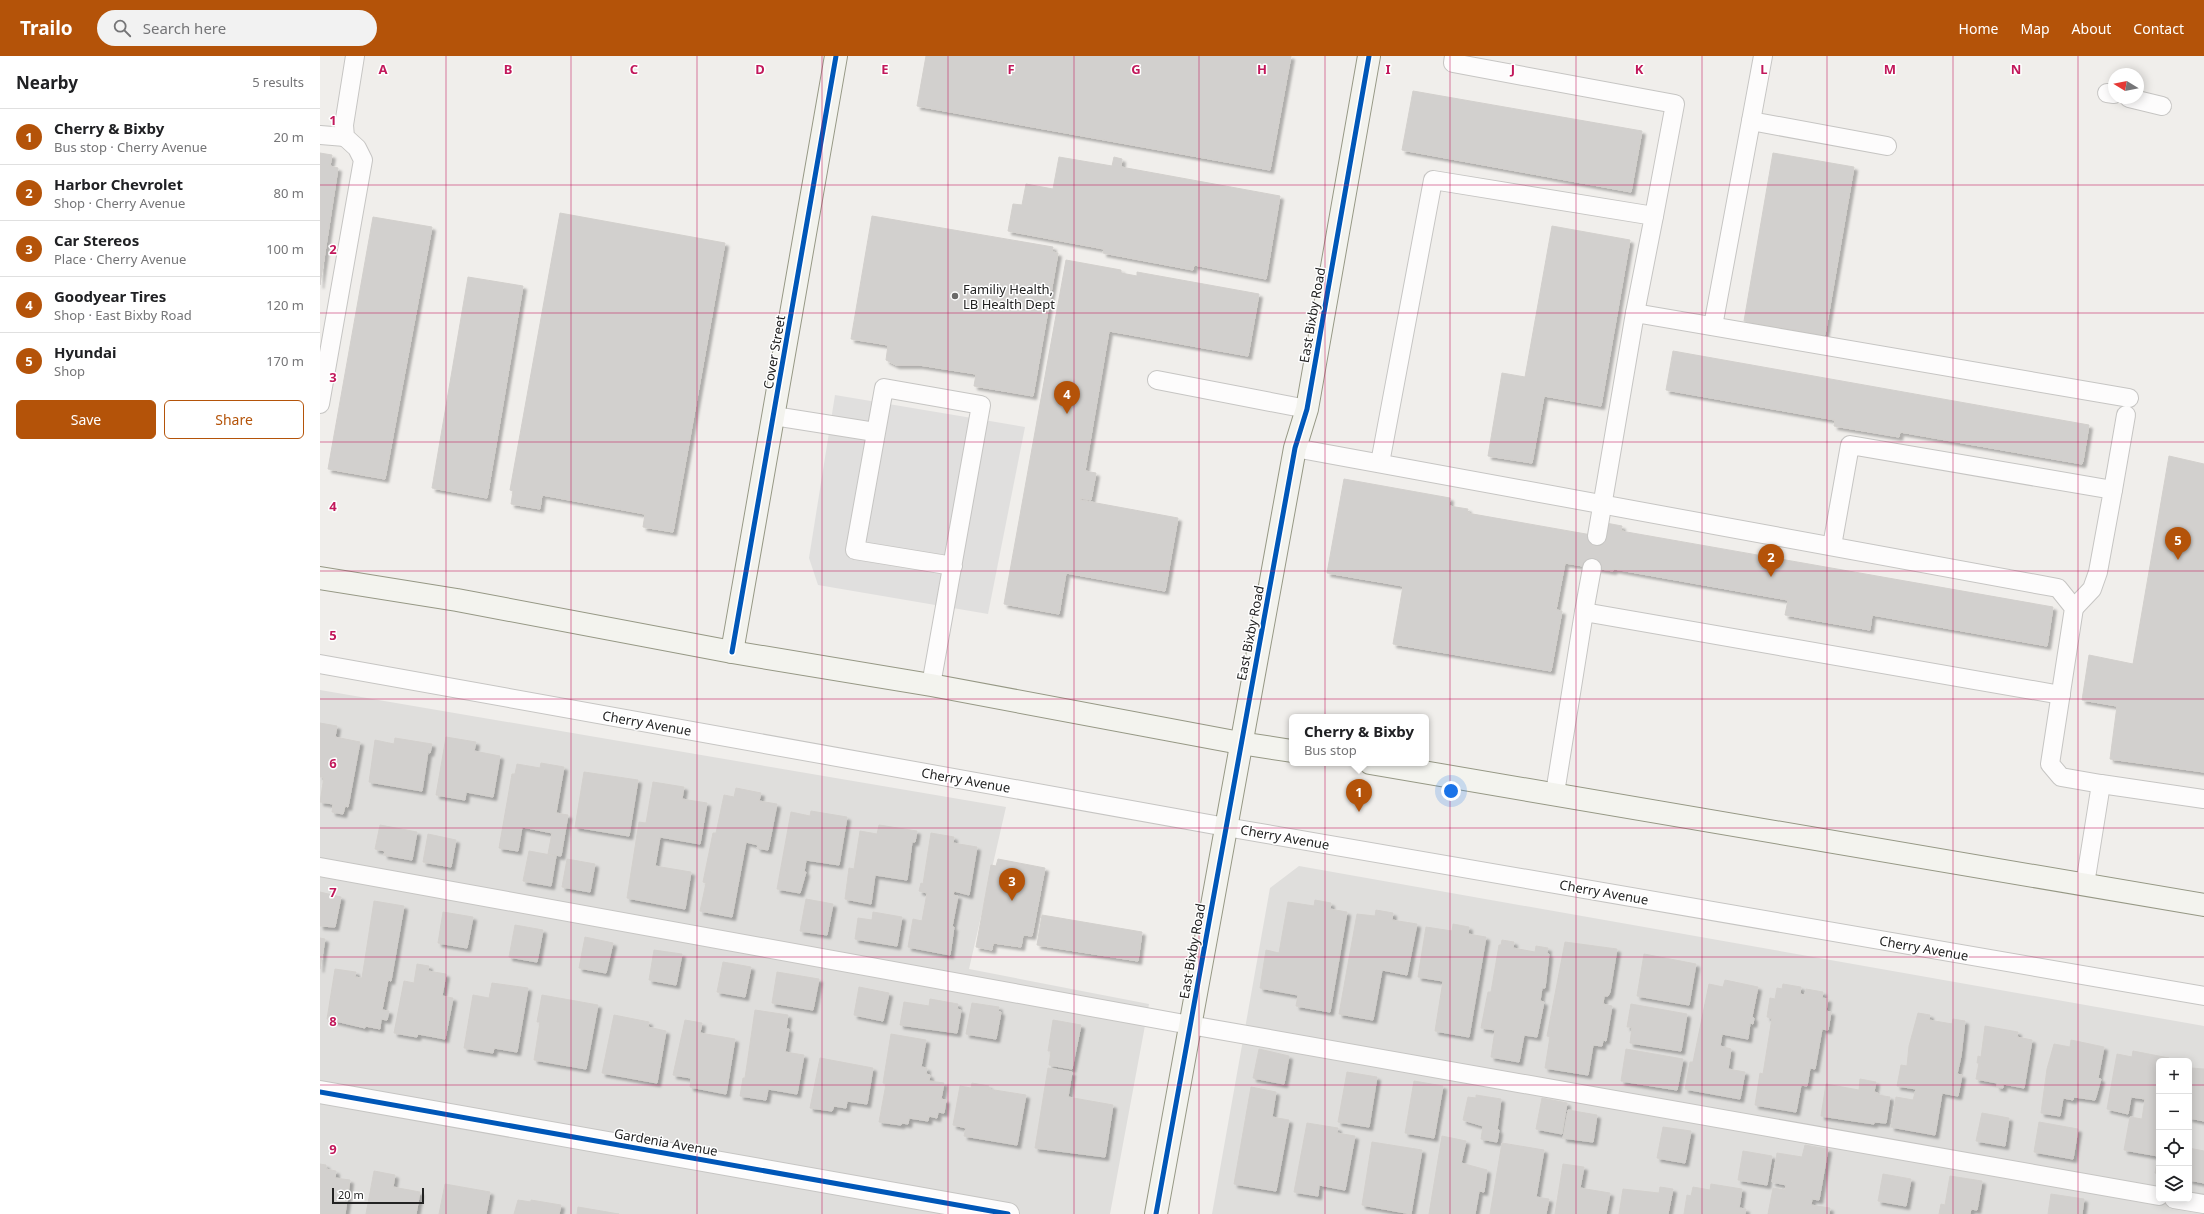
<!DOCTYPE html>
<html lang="en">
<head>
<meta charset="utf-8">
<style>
	body { margin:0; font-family:"Noto Sans",sans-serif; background:#f2f2f2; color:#202124 }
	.controls { position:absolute; right:12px; bottom:12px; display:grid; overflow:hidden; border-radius:6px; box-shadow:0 2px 10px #0003 }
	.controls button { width:36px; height:36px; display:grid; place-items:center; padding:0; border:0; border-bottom:1px solid #e0e0e0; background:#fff; color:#202124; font:20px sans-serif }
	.compass { position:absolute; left:1788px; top:12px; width:36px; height:36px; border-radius:50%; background:#fff; box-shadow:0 2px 10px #0003; rotate:280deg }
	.scale { position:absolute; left:12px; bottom:10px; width:92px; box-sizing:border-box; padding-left:4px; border:2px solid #222; border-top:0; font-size:11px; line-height:14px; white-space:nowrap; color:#222; -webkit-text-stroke:3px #fff; paint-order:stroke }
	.you { position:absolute; left:1131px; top:735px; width:14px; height:14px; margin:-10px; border:3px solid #fff; border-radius:50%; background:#1a73e8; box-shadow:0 0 0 6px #1a73e833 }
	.badge { display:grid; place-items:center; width:26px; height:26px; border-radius:50%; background:#b45309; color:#fff; font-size:13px; font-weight:700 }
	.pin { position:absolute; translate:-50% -33px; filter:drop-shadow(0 1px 2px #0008) }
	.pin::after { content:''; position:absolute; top:21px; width:14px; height:12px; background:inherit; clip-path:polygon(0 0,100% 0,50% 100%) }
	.popup { position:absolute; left:969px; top:658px; width:140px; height:52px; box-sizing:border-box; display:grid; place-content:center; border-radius:6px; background:#fff; filter:drop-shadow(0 1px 3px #0005); font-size:13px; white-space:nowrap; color:#757577 }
	.popup b { font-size:15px; color:#202124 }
	.popup::after { content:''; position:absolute; left:50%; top:100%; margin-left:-8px; border:8px solid transparent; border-top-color:#fff }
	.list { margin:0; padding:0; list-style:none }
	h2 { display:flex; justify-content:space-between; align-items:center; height:52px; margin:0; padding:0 16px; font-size:17px }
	h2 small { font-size:13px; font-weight:400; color:#757577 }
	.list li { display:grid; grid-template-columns:26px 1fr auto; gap:12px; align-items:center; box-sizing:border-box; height:56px; padding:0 16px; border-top:1px solid #e0e0e0 }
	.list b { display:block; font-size:15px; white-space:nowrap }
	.list p { margin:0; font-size:13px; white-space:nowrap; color:#757577 }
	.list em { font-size:13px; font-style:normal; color:#757577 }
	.actions { display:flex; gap:8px; padding:12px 16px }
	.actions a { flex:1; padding:9px 0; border:1px solid #b45309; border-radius:6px; text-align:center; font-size:14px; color:#b45309 }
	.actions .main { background:#b45309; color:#fff }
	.icon { flex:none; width:22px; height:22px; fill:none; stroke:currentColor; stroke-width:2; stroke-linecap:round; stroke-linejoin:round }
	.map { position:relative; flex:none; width:1884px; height:1158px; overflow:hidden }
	header { display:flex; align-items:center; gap:24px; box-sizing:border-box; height:56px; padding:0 20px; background:#b45309; color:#fff }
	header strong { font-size:19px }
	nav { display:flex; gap:22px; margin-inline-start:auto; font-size:14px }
	.search { width:280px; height:36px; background:#f2f2f2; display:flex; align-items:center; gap:10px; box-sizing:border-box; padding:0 14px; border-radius:22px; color:#757577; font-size:15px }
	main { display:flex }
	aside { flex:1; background:#fff }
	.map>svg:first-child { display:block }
	.residential { fill:#dfdedc; fill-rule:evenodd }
	.parking { fill:#e0dfde }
	.building { fill:#d2d0ce; stroke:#d3d0cd; filter:url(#shadow) }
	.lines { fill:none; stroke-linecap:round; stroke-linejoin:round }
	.lane-casing { stroke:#c6c5c3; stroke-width:20 }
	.street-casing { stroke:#c6c5c3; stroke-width:24 }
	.secondary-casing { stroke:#969885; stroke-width:24 }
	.lane { stroke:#fdfcfc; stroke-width:18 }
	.street { stroke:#fdfcfc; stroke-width:22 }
	.secondary { stroke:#f3f3ee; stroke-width:22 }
	.cycleway-casing { stroke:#fff; stroke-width:8 }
	.cycleway { stroke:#0057b8; stroke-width:5 }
	.grid { fill:none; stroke:#c2185b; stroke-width:1; stroke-opacity:0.55 }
	.poi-dot { fill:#6a6968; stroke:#fff; stroke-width:1.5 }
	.labels { text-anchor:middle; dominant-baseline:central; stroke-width:3; stroke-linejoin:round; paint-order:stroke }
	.poi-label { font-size:13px; fill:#222; stroke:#fff; text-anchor:start }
	.street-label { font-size:13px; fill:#222; stroke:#fff }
	.grid-label { font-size:13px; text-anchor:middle; font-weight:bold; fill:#c2185b; stroke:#fff; stroke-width:3; stroke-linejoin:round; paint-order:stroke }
</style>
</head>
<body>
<header>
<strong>Trailo</strong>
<div class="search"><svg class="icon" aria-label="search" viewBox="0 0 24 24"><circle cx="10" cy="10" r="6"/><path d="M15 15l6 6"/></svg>Search here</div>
<nav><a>Home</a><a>Map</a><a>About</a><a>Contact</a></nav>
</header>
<main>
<aside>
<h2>Nearby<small>5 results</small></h2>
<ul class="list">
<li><span class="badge">1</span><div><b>Cherry &amp; Bixby</b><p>Bus stop · Cherry Avenue</p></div><em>20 m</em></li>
<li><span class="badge">2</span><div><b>Harbor Chevrolet</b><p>Shop · Cherry Avenue</p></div><em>80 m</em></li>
<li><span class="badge">3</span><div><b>Car Stereos</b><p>Place · Cherry Avenue</p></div><em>100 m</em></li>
<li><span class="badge">4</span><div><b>Goodyear Tires</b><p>Shop · East Bixby Road</p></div><em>120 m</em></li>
<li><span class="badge">5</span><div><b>Hyundai</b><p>Shop</p></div><em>170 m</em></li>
</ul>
<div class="actions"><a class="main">Save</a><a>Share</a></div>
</aside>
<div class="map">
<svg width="1884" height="1158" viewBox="0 0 1884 1158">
	<defs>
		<filter id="shadow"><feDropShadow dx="3.5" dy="3.5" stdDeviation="1" flood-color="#0004"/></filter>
	</defs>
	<rect width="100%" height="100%" fill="#f0eeeb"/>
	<g class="residential">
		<path d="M0 634 686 751 649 913 829 948 790 1158H0Z"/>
		<path d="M979 810 1884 970V1158H892L950 832ZM1839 1005H1869V1143H1839Z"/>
	</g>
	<path class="parking" d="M515 339 705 371 668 558 498 529 489 502Z"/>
	<g class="building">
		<path d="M606 0H971L950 114 597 50Z"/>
		<path d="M1093 35 1322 75 1311 136 1082 94Z"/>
		<path d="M0 97 12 99 10 110 18 112 0 229Z"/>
		<path d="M1453 97 1534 111 1505 279 1424 265Z"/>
		<path d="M739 101 792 110 794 101 802 103 801 111 960 140 946 223 874 209 873 214 783 197 784 193 688 175 693 148 702 149 706 128 733 133Z"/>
		<path d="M240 157 405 187 353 476 323 471 325 458 222 439 220 453 191 448 193 435 190 434Z"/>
		<path d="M552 160 733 191 732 196 738 197 713 340 654 330 656 318 599 309H576L566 304 568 289 531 283Z"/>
		<path d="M53 161 112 171 65 423 8 413Z"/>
		<path d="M1232 170 1310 184 1281 350 1224 340 1212 407 1168 400 1182 317 1205 321Z"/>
		<path d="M746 204 801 214V217L817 220V216L939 238 928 300 789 275 765 415 776 417 771 444 760 442V444L858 462 845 535 746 517 739 558 684 548Z"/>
		<path d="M148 221 203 230 167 442 112 432Z"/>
		<path d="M1353 295 1769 369 1763 405 1762 408 1580 376 1579 381 1514 370 1515 364 1346 334Z"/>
		<path d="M1849 400 1884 408V716L1790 703 1797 650 1762 644 1769 599 1813 608Z"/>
		<path d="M1024 423 1130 442 1129 450 1148 453 1147 457 1283 481 1286 467 1302 470 1301 475 1733 551 1727 590 1552 559 1550 574 1465 559 1468 544 1294 513 1293 515 1245 507 1236 554 1242 555 1231 615 1073 588 1083 530 1007 517Z"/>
		<path d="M0 667 17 670 15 681 40 686 28 751 25 750 23 758 12 756 13 748 0 746 4 721H0Z"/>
		<path d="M126 681 156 686 154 695 180 700 173 741 146 736 145 744 116 739Z"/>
		<path d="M75 682 112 688 110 697 108 696 102 735 49 726 55 684 74 688Z"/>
		<path d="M221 707 244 711 236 757 248 759 241 800 228 798 232 777 202 771 198 795 179 792 192 718H195L197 708 220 712Z"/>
		<path d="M264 716 318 724 309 780 255 771Z"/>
		<path d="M333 726 364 731 362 743 387 747 380 788 340 781 335 810 371 816 365 853 307 842 319 766 326 767Z"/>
		<path d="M416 732 441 737 439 745 457 748 448 794 437 792 438 789 426 786 412 861 380 855 386 827 383 826 393 777H396L404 739 414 741Z"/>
		<path d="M491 755 527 761 519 809 486 804 484 816H486L480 837 457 833 471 756 490 760Z"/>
		<path d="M60 769 97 776 92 804 64 799 65 795 55 793Z"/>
		<path d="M559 769 597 775 595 786H592L587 824 555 819 551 848 525 843 529 812 534 813 540 775 557 778Z"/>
		<path d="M611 777 634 781 633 787 657 791 649 839 634 835 633 839 638 840 632 871H634L630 899 588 891 593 863 602 865 607 837 599 835 601 827 603 828Z"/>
		<path d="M108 778 136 784 131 811 103 806Z"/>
		<path d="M209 795 236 800 231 830 203 825Z"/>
		<path d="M247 803 275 808 270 836 242 831Z"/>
		<path d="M678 803 725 812 712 880 703 879 701 891 673 887 672 894 656 891 671 809 676 810Z"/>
		<path d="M0 836 21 841 15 871 0 870Z"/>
		<path d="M486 843 513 848 507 879 480 875Z"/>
		<path d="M995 844 1011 847 1010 853 1027 856 1010 956 976 950 978 939 940 932 946 894 959 897 968 846 994 850Z"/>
		<path d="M54 845 84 850 71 925 68 924 62 954 69 955 67 964 61 963 60 973 45 970V972L7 963 15 913 36 916 35 921 42 922Z"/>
		<path d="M1056 854 1073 857 1072 864 1097 868 1087 919 1062 914 1053 964 1019 958 1037 858 1055 860Z"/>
		<path d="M123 856 153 861 147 892 118 887Z"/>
		<path d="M553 856 582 861 577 890 535 883 538 862 552 864Z"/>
		<path d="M722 859 822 876 818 905 717 889Z"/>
		<path d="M1133 868 1149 871 1148 878 1166 881 1149 981 1115 975 1123 925 1098 921 1106 871 1132 875Z"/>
		<path d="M195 869 223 874 217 906 189 901Z"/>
		<path d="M265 881 293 887 286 917 259 912Z"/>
		<path d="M0 882 5 883 0 913Z"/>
		<path d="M1182 884 1194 886 1193 892 1215 896 1216 890 1228 892 1227 897 1229 898 1225 932H1222L1220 945 1224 946 1217 981 1204 979 1199 1006 1171 1001 1175 974 1161 972 1168 936H1171L1179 889H1181Z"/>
		<path d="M1245 886 1297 893 1290 936 1288 940H1284L1283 948 1292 950 1286 985 1283 984 1282 990 1273 989 1268 1019 1225 1012 1230 981 1227 980Z"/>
		<path d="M334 894 362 898 356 929 329 924Z"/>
		<path d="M1324 898 1376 908 1369 949 1317 940Z"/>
		<path d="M403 906 431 911 425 941 397 936Z"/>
		<path d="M97 908 109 910 108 915 126 918 122 940 133 942 125 983 98 978 97 981 74 977 84 925 94 927Z"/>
		<path d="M457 916 499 923 493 954 452 947Z"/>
		<path d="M1405 924 1438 931 1432 961 1434 962 1433 968 1430 967 1428 983 1402 978 1400 990 1411 993 1408 1013 1425 1016 1420 1043 1365 1033 1370 1006H1373L1389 928 1403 931Z"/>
		<path d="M172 927 208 932 197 996 174 992 173 997 144 992 153 939 169 942Z"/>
		<path d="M1463 928 1481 931 1480 938 1485 939 1486 933 1503 936 1502 942 1508 943 1506 955 1511 956 1508 974 1502 973 1495 1013 1490 1012 1487 1030 1481 1029 1476 1056 1435 1049 1440 1017 1443 1018 1452 962 1447 961 1450 942 1455 943 1457 932 1462 933Z"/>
		<path d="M539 931 569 937 563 965 534 959Z"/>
		<path d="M222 939 278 949 266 1013 214 1004 220 966H217Z"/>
		<path d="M610 943 638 948 637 953 641 954 637 977 580 969 584 946 609 950Z"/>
		<path d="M652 947 679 951 678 955 681 956 676 983 646 978Z"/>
		<path d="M1311 948 1367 958 1361 995 1310 987 1312 971H1307Z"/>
		<path d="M435 954 468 959 466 973H469L465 996 484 999 477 1038 448 1033 446 1044 420 1040 423 1022H425Z"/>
		<path d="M1598 957 1610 959 1609 964 1632 968 1633 963 1645 965 1641 1000 1637 1018 1642 1019 1638 1040 1622 1037 1615 1079 1571 1071 1576 1041 1593 1044 1596 1033 1577 1030 1581 1009 1587 1010 1589 990Z"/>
		<path d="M294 959 329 966 328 971 346 975 337 1027 282 1017Z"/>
		<path d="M365 964 382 967 380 977 415 983 406 1038 370 1031 371 1022 353 1019Z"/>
		<path d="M733 964 761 969 752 1013 729 1009 731 995H728Z"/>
		<path d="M1665 970 1698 976 1697 981 1712 984 1704 1032 1683 1028V1032L1677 1031V1027L1656 1023 1659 1007H1657L1658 1000 1661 1001Z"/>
		<path d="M571 978 606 984 601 1011 607 1012 606 1018 610 1019 609 1025 624 1027 621 1043 626 1044 624 1057 618 1056 617 1062 609 1060 608 1065 589 1062 588 1068 582 1067 581 1069 559 1066 566 1028 563 1027Z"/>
		<path d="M1751 984 1784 991 1778 1022 1781 1023 1775 1044 1754 1041 1753 1044 1743 1042 1740 1060 1721 1057 1727 1013 1734 988 1750 991Z"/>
		<path d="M939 993 969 1000 964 1028 933 1022Z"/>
		<path d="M1306 993 1363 1003 1357 1034 1301 1025Z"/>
		<path d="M1813 995 1849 1002V1005H1839V1118L1835 1117 1838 1100 1804 1094 1810 1061 1822 1063 1825 1043 1811 1041 1808 1058 1787 1053 1797 998 1812 1001Z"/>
		<path d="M500 1002 553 1012 547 1048 527 1045 526 1052 514 1050 512 1055 490 1052Z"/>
		<path d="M728 1012 752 1016 748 1041 793 1049 785 1101 715 1092Z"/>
		<path d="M1871 1012 1884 1013V1065L1869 1062V1026Z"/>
		<path d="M1027 1016 1057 1021 1049 1071 1018 1066Z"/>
		<path d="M1540 1023 1556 1026 1554 1036 1558 1037V1039L1570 1041 1566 1067 1554 1066V1068L1501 1060 1506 1028 1539 1034Z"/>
		<path d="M1094 1025 1123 1030 1114 1082 1085 1077Z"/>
		<path d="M652 1027 669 1030 668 1033 706 1039 697 1089 644 1080 646 1072 633 1069 640 1030 651 1032Z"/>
		<path d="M931 1031 956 1036 952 1061 969 1064 956 1135 914 1128Z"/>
		<path d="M1156 1039 1181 1043 1177 1074H1179L1177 1086 1161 1083 1163 1070 1143 1064 1148 1041 1156 1042Z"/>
		<path d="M1222 1042 1247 1047 1242 1078 1216 1073Z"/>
		<path d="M1248 1054 1277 1059 1273 1086 1243 1082Z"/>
		<path d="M1662 1057 1689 1062 1685 1090 1656 1085Z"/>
		<path d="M1719 1066 1758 1073 1753 1103 1714 1096Z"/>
		<path d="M987 1067 1018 1072 1017 1077 1035 1080 1025 1134 999 1129 998 1140 974 1136Z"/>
		<path d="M1343 1071 1371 1075 1365 1107 1337 1102Z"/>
		<path d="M1122 1080 1146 1085 1141 1107 1167 1114 1164 1136 1159 1135 1155 1158H1109Z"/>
		<path d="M1052 1086 1102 1094 1091 1158 1042 1149Z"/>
		<path d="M1182 1087 1224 1094 1216 1141 1229 1143 1226 1158H1170Z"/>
		<path d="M1485 1089 1508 1093 1499 1144 1492 1143 1491 1149 1510 1152 1509 1158H1448L1453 1132 1465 1134 1466 1129 1452 1126 1457 1097 1482 1101Z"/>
		<path d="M1869 1092 1884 1095V1127L1869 1124Z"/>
		<path d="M1423 1095 1452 1100 1447 1129 1418 1124Z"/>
		<path d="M0 1108 6 1109V1113L16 1115 15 1122 30 1124 25 1158H0Z"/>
		<path d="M1243 1108 1264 1111 1260 1132 1290 1137 1286 1158H1235Z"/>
		<path d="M54 1115 75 1119 73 1131 100 1136 96 1158H46Z"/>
		<path d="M1563 1118 1591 1123 1586 1150 1558 1145Z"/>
		<path d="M1630 1120 1662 1125 1657 1154 1651 1153 1650 1158H1619L1621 1148 1625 1149Z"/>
		<path d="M125 1128 170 1136 166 1158H119Z"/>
		<path d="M1391 1128 1422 1133 1419 1152 1426 1153 1425 1158H1364L1367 1139 1371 1140 1373 1131 1390 1134Z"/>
		<path d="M1340 1131 1353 1133 1348 1158H1299L1303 1133 1339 1137Z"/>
		<path d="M1731 1138 1764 1143 1762 1158H1728Z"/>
		<path d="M198 1144 211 1146V1144L241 1149 239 1158H194Z"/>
		<path d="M258 1151 299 1158H257Z"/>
	</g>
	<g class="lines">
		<defs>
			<g id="lane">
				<path d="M1134 0 1133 7 1355 48 1334 160"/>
				<path d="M1787 37 1794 38"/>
				<path d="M1809 42 1842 50"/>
				<path d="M1431 65 1443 0"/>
				<path d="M0 79 25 81"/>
				<path d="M1393 270 1431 65 1567 90"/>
				<path d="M837 324 987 353"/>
				<path d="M0 348 43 104 37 92 25 81 24 69 35 0"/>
				<path d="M454 360 555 376"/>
				<path d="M975 392 1738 532 1754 552 1730 708 1741 721 1781 728 1765 828"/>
				<path d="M1060 407 1113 124 1334 160 1315 257"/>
				<path d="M1793 434 1806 359"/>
				<path d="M1277 480 1315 257 1809 342"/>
				<path d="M1512 490 1530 389 1793 434 1778 516 1772 533 1754 552"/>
				<path d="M1264 556 1272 512"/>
				<path d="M0 608 906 771 1884 940"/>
				<path d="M611 629 661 349 564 332 535 494 633 510"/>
				<path d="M1781 728 1884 743"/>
				<path d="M1235 737 1264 556 1741 639"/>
				<path d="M0 811 870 969 1839 1140"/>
				<path d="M1854 1143 1884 1148"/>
			</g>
			<path id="street" d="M0 1036 688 1158"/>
			<g id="secondary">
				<path d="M0 522 137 544 412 596 611 629 920 687 972 695"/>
				<path d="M412 596 516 0"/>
				<path d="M1050 707 1884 849"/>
				<path d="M836 1158 975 392 987 353 1049 0"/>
			</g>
		</defs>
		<use href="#lane" class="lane-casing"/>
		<use href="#street" class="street-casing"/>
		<use href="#secondary" class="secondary-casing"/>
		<use href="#lane" class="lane"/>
		<use href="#street" class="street"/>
		<use href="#secondary" class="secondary"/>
		<defs>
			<g id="cycleway">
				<path d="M412 596 516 0"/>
				<path d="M0 1036 688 1158"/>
				<path d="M836 1158 975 392 987 353 1049 0"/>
			</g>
		</defs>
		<use href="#cycleway" class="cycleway-casing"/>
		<use href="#cycleway" class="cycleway"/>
	</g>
	<path class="grid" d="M126 0V1158M251 0V1158M377 0V1158M502 0V1158M628 0V1158M754 0V1158M879 0V1158M1005 0V1158M1130 0V1158M1256 0V1158M1382 0V1158M1507 0V1158M1633 0V1158M1758 0V1158M0 129H1884M0 257H1884M0 386H1884M0 515H1884M0 643H1884M0 772H1884M0 901H1884M0 1029H1839M1869 1029H1884"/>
	<circle class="poi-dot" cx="635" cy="240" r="4"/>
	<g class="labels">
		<g class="poi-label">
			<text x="643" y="233">Familiy Health,<tspan x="643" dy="15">LB Health Dept</tspan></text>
		</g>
		<g class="street-label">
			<text transform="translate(992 259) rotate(-80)">East Bixby Road</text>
			<text transform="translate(454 296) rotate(-80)">Cover Street</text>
			<text transform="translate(930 577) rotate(-79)">East Bixby Road</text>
			<text transform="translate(327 667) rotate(10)">Cherry Avenue</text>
			<text transform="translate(646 724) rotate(10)">Cherry Avenue</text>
			<text transform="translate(965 781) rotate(10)">Cherry Avenue</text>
			<text transform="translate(1284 836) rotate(10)">Cherry Avenue</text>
			<text transform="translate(1604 892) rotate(10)">Cherry Avenue</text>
			<text transform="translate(872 895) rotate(-80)">East Bixby Road</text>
			<text transform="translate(346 1086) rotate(10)">Gardenia Avenue</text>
		</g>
	</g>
	<g class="grid-label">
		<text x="63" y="18">A</text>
		<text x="188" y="18">B</text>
		<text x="314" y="18">C</text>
		<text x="440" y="18">D</text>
		<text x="565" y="18">E</text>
		<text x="691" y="18">F</text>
		<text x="816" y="18">G</text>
		<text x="942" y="18">H</text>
		<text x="1068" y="18">I</text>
		<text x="1193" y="18">J</text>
		<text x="1319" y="18">K</text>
		<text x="1444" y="18">L</text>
		<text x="1570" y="18">M</text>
		<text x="1696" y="18">N</text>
		<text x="13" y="69">1</text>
		<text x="13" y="198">2</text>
		<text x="13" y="326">3</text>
		<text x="13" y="455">4</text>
		<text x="13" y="584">5</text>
		<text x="13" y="712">6</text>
		<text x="13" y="841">7</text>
		<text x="13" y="970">8</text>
		<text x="13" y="1098">9</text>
	</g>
</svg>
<div class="controls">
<button>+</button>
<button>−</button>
<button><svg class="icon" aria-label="locate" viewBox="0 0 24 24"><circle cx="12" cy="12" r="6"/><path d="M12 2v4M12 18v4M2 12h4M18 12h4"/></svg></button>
<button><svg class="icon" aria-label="layers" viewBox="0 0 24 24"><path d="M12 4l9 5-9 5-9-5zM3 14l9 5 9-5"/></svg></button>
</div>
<svg class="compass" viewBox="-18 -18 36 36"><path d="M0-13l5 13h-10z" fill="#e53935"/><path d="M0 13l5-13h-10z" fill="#757577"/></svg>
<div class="scale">20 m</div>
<div class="you"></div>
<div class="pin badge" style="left:1039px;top:756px">1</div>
<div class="popup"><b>Cherry &amp; Bixby</b>Bus stop</div>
<div class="pin badge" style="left:1451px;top:521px">2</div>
<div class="pin badge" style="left:692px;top:845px">3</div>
<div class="pin badge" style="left:747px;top:358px">4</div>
<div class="pin badge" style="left:1858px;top:504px">5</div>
</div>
</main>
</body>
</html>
